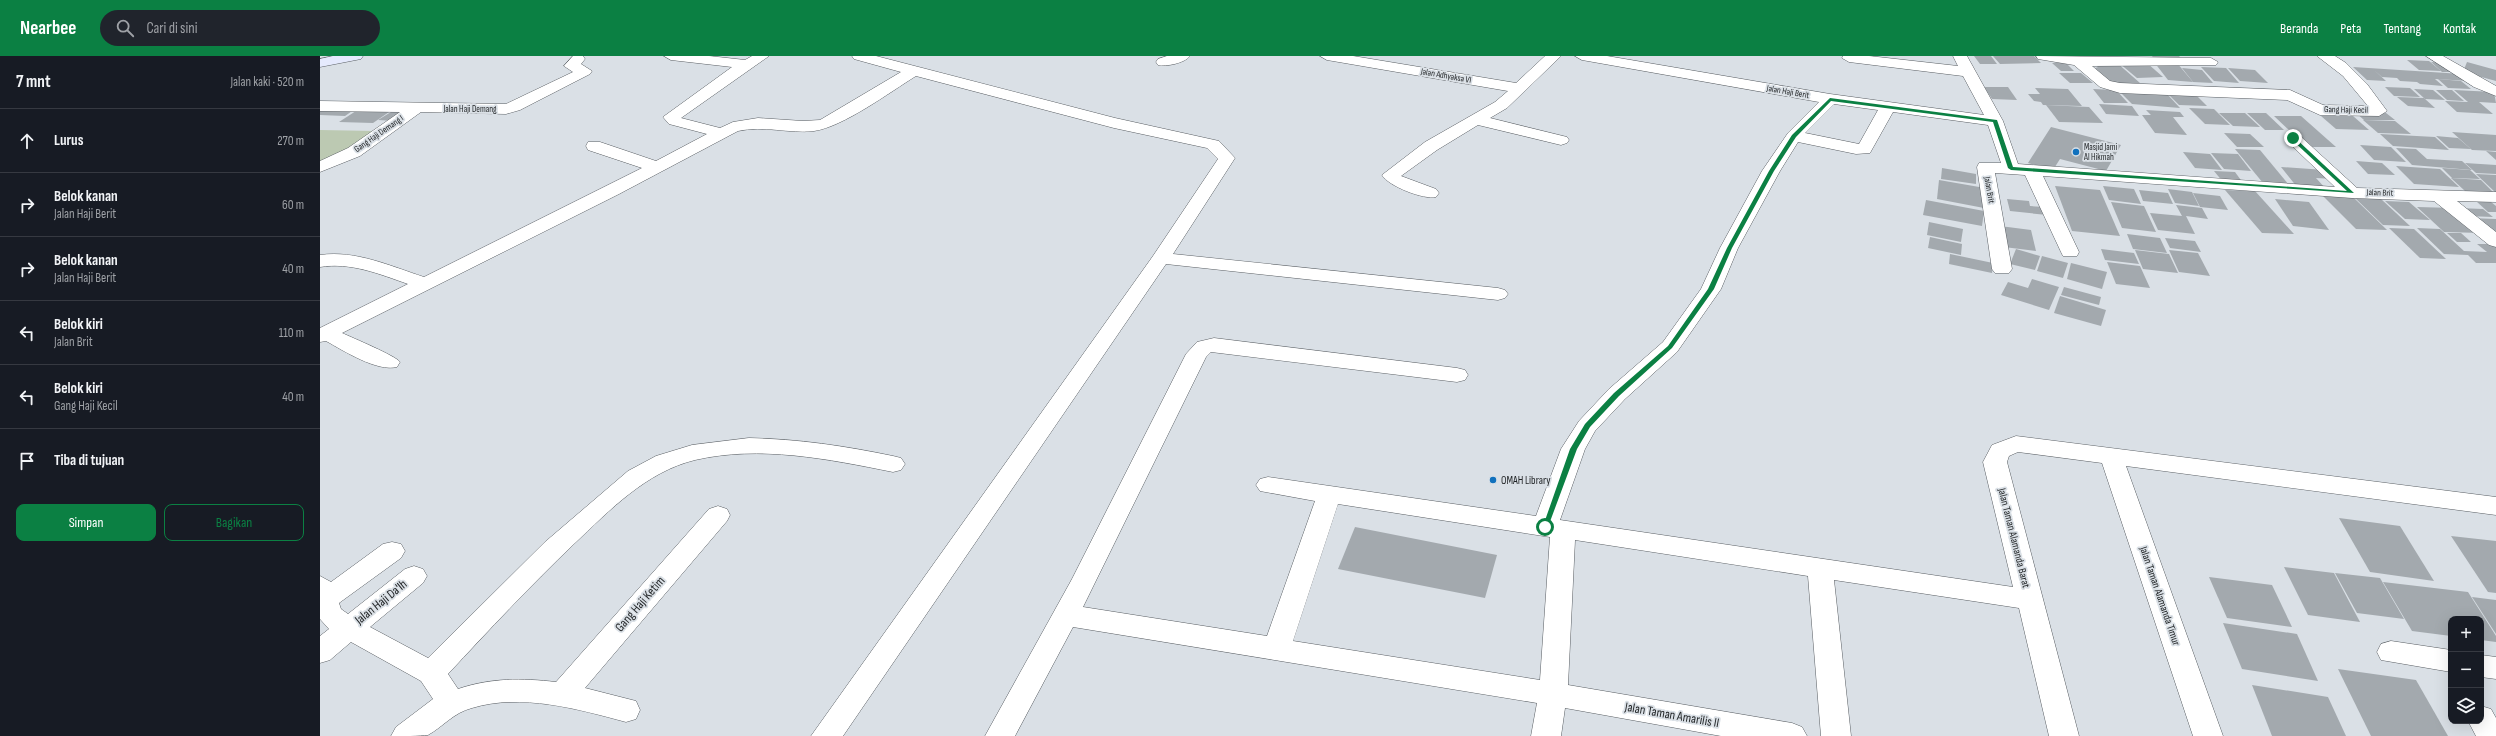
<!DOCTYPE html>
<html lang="id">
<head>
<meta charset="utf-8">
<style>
	body { margin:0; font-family:"Sofia Sans Condensed",sans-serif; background:#20242c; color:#f1f3f6 }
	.controls { position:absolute; right:12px; bottom:12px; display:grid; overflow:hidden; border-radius:8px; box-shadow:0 4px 16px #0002 }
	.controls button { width:36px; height:36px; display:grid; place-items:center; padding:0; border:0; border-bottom:1px solid #363941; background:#171b24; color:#f1f3f6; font:20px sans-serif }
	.stop { position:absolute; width:12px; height:12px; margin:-9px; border:3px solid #0b8043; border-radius:50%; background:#fff }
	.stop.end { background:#0b8043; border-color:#fff; box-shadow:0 1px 4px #0008 }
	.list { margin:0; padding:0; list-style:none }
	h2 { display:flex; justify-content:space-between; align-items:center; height:52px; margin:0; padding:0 16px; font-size:17px }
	h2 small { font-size:13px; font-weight:400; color:#9ea1a6 }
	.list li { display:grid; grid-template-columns:26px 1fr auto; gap:12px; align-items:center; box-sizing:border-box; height:64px; padding:0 16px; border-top:1px solid #363941 }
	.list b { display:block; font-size:15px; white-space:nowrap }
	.list p { margin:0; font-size:13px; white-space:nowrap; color:#9ea1a6 }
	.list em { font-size:13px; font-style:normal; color:#9ea1a6 }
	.actions { display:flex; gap:8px; padding:12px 16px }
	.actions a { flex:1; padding:9px 0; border:1px solid #0b8043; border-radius:8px; text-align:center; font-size:14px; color:#0b8043 }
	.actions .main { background:#0b8043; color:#fff }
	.icon { flex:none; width:22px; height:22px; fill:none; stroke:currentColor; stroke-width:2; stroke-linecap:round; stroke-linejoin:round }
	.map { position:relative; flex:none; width:2176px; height:680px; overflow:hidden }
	header { display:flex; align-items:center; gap:24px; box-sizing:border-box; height:56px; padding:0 20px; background:#0b8043; color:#fff }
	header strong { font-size:19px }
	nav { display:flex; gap:22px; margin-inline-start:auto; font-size:14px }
	.search { width:280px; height:36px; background:#20242c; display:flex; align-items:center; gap:10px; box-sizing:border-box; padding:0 14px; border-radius:22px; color:#9ea1a6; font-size:15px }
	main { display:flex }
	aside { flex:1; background:#171b24 }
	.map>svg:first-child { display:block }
	.green { fill:#bcc9b2 }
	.building { fill:#a3a9ae }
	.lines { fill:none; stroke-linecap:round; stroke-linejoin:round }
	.minor-casing { stroke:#595e63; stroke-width:1 }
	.secondary-casing { stroke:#595e63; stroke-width:1 }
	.minor { fill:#fff; fill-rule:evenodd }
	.secondary { fill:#e5eafd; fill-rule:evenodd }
	.route { fill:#0b8043 }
	.poi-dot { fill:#1171bd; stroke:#dae0e6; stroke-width:1.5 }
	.labels { text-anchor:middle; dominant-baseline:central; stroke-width:3.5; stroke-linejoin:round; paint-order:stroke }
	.far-street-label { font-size:9px; fill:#1f2224; stroke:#dae0e6 }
	.far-poi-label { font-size:9px; fill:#1f2224; stroke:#dae0e6; text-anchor:start }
	.poi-label { font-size:11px; fill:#1f2224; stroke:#dae0e6; text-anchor:start }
	.street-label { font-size:11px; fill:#1f2224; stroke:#dae0e6 }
	.near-street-label { font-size:13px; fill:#1f2224; stroke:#dae0e6 }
</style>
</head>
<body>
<header>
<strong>Nearbee</strong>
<div class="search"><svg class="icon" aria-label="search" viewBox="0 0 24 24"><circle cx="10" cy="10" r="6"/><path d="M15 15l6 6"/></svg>Cari di sini</div>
<nav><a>Beranda</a><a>Peta</a><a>Tentang</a><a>Kontak</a></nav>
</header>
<main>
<aside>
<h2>7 mnt<small>Jalan kaki · 520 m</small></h2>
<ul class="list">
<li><svg class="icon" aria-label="ahead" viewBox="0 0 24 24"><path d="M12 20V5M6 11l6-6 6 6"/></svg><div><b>Lurus</b></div><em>270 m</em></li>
<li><svg class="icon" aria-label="right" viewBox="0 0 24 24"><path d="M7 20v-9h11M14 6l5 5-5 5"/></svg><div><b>Belok kanan</b><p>Jalan Haji Berit</p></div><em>60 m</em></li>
<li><svg class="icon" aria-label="right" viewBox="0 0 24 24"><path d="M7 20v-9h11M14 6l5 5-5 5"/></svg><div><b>Belok kanan</b><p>Jalan Haji Berit</p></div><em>40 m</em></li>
<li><svg class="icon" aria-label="left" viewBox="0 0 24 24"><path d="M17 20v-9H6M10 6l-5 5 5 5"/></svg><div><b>Belok kiri</b><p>Jalan Brit</p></div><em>110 m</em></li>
<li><svg class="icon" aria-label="left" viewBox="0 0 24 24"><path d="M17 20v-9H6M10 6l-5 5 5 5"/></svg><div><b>Belok kiri</b><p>Gang Haji Kecil</p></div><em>40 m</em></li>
<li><svg class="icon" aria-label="arrive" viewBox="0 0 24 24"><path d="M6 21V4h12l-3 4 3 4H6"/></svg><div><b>Tiba di tujuan</b></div></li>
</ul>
<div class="actions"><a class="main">Simpan</a><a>Bagikan</a></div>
</aside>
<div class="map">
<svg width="2176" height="680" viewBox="0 0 2176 680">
	<rect width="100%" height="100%" fill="#dae0e6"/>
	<path class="green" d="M0 74 56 75 29 96 0 109Z"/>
	<g class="building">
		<path d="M1654 0H1671L1677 8H1660Z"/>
		<path d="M1673 0H1714L1721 7 1680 8Z"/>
		<path d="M1832 0H1859L1863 4 1834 3Z"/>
		<path d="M2087 4 2109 5 2121 15 2099 14Z"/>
		<path d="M1745 6 1754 15H1741L1732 7Z"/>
		<path d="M1773 6H1796L1820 27 1793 28 1788 23H1782L1774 16H1779L1775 12 1778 11Z"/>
		<path d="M1834 6 1857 7 1873 26 1848 24Z"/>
		<path d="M2111 6 2124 7 2135 16H2122Z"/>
		<path d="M2147 6 2176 14V25L2143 16Z"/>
		<path d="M1799 7H1827L1843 21 1817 22Z"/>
		<path d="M1881 11 1906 12 1919 27 1894 25Z"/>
		<path d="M2033 11 2142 18 2150 25 2115 23 2123 30 2100 28 2097 26 2080 25 2077 22 2062 21 2054 14 2066 25 2047 24Z"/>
		<path d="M1862 12 1882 14 1893 27 1873 26Z"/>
		<path d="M1908 12 1935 14 1948 27 1920 25Z"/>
		<path d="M1739 17H1761L1773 27H1750Z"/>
		<path d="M2118 23 2141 25 2151 33 2128 32Z"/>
		<path d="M1664 31H1688L1697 44 1672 43Z"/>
		<path d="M2065 31 2090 32 2100 41 2074 40Z"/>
		<path d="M1715 32 1748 33 1762 50 1723 49 1721 46 1714 45 1708 38H1720Z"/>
		<path d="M1773 33 1796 34 1808 47H1784Z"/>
		<path d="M2094 33 2113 34 2125 44 2105 43Z"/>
		<path d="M2116 34H2132L2144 45 2127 44Z"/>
		<path d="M2134 34 2174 36 2176 47 2159 46 2173 58 2137 56 2125 45 2148 46Z"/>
		<path d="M1801 37 1848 39 1860 52 1812 48Z"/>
		<path d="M1848 38 1876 39 1887 50 1859 49Z"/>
		<path d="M2077 41 2104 42 2115 52 2088 50Z"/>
		<path d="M1779 48 1812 50 1819 60 1786 58Z"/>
		<path d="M1726 49 1769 51 1783 67 1739 66Z"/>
		<path d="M1869 52 1894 53 1910 69 1885 68Z"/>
		<path d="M0 53H35L25 60 0 59Z"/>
		<path d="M39 53 72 54 53 67 19 66Z"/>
		<path d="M1826 54 1860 56 1864 61H1853L1867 79 1835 77 1822 59H1831Z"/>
		<path d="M71 56H88L75 65 58 64Z"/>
		<path d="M2035 56 2066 57 2075 64H2044Z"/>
		<path d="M1899 57H1925L1940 71 1913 70Z"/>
		<path d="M1927 57H1946L1964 74H1945Z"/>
		<path d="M1954 60H1981L2016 91H1987Z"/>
		<path d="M2001 60H2033L2049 74 2016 73Z"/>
		<path d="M2043 64 2075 65 2091 78 2058 77Z"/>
		<path d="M1731 71 1801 89 1786 115 1740 103 1733 114 1708 107Z"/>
		<path d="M2132 76 2176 79V95L2152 94Z"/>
		<path d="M1904 77 1930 78 1944 91H1917Z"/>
		<path d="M2060 78 2115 81 2129 94 2073 90Z"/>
		<path d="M2116 80 2138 82 2151 93 2129 92Z"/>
		<path d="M2040 89 2071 91 2086 106 2054 104Z"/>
		<path d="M2076 92 2096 93 2107 103 2142 105 2152 114 2092 109Z"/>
		<path d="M1915 93 1940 94 1969 129 1943 127Z"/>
		<path d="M2166 95 2176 96V104Z"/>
		<path d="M1863 96 1890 98 1902 114 1875 112Z"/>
		<path d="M1891 97 1918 98 1931 115 1904 113Z"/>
		<path d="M2036 105 2062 107 2075 119 2048 118Z"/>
		<path d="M2145 107 2176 109V118L2156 117Z"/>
		<path d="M2076 110 2120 113 2139 131 2094 128Z"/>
		<path d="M1961 111 2005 114 2013 123 1996 122 2006 133 1977 131Z"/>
		<path d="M1622 112 1656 118V128L1621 123Z"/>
		<path d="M2122 112 2150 114 2160 123 2132 122Z"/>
		<path d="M1894 115 1915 116 1923 127 1903 126Z"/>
		<path d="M2156 118 2176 119V137Z"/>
		<path d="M2131 122 2161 124 2174 137 2145 135Z"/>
		<path d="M1619 124 1665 132 1664 152 1617 143Z"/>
		<path d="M1735 130 1780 134 1800 180 1752 175Z"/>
		<path d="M1783 130 1814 133 1821 148 1789 144Z"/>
		<path d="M1848 133 1872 136 1879 150 1855 147Z"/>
		<path d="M1819 134 1848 137 1853 148 1823 145Z"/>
		<path d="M1905 134 1935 135 1974 178 1942 177Z"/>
		<path d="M1873 137 1900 140 1908 154 1880 151Z"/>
		<path d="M2003 140 2033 141 2067 174 2036 173Z"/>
		<path d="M2035 142 2061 143 2090 170 2063 169Z"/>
		<path d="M1687 143 1709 145 1710 150 1724 151 1727 159 1690 155Z"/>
		<path d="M1955 143 1989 146 2009 174 1973 170Z"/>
		<path d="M1606 144 1664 155 1662 170 1603 159Z"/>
		<path d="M2065 145 2089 146 2110 164 2085 163Z"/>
		<path d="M2156 145 2171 146 2176 150V156H2168Z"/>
		<path d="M1791 146 1824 150 1836 176 1802 172Z"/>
		<path d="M1856 149 1882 152 1888 163 1866 160 1875 178 1838 174 1830 157 1862 160Z"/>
		<path d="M2097 151 2134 152 2162 177 2124 176Z"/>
		<path d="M2138 152 2163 153 2173 161 2147 160Z"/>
		<path d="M2150 162 2176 163V179Z"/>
		<path d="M1609 166 1643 173 1641 186 1607 179Z"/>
		<path d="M1680 170 1711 174 1716 195 1684 191Z"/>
		<path d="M2069 172 2094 173 2126 203 2100 202Z"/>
		<path d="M2097 172 2120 173 2144 195 2167 196 2157 188H2176V207H2156L2148 199 2124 198Z"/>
		<path d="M2127 177H2141L2151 186H2137Z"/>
		<path d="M1807 178 1840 182 1847 197 1813 193Z"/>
		<path d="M1610 181 1642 188 1641 199 1608 192Z"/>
		<path d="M1845 182 1875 185 1881 196 1850 192Z"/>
		<path d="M1696 193 1720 200 1715 214 1690 208Z"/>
		<path d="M1781 193 1814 197 1819 208 1785 204Z"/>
		<path d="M1815 194 1849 198 1858 217 1823 213Z"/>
		<path d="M1849 194 1878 197 1890 220 1859 216Z"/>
		<path d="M1630 198 1673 207 1672 217 1629 208Z"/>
		<path d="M1722 200 1748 207 1743 222 1717 215Z"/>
		<path d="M1787 206 1820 210 1830 232 1796 228Z"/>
		<path d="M1751 207 1787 216 1782 233 1747 223Z"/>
		<path d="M1712 223 1739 231 1729 254 1681 239 1688 226 1708 232Z"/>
		<path d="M1744 231 1781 241 1779 249 1741 239Z"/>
		<path d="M1740 240 1786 254 1781 270 1734 257Z"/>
		<path d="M2019 462 2080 470 2114 525 2050 516Z"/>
		<path d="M1035 471 1177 499 1165 542 1018 513Z"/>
		<path d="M2131 480 2176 485V537L2168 536Z"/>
		<path d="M1964 511 2014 517 2040 566 1988 559Z"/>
		<path d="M2015 517 2060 522 2084 563 2037 557Z"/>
		<path d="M1889 521 1952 529 1972 571 1907 562Z"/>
		<path d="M2063 526 2148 536 2176 580V586L2161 584V563H2131V580L2092 575Z"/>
		<path d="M2152 541 2176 544V578Z"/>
		<path d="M1903 567 1977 578 1998 625 1922 613Z"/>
		<path d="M2018 613 2096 624 2128 680H2051Z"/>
		<path d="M1932 629 2008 641 2026 680H1952Z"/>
	</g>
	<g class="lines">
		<defs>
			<g id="minor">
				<path d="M253 0H263L265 3 261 8 272 15 270 18 200 54 186 58 101 56 40 100 0 116V105L28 92 80 56 0 55V45L186 48 253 16 244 10Z"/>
				<path d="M344 0H389L425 4 432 0H449L361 62 400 72 413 66 438 62 483 65 500 64 581 16 534 3 532 0H556L795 62 899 85 915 102 853 198 1178 232 1185 234 1188 238 1185 242 1178 244 846 208 523 680H491L833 200 898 103 887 92 794 72 596 20C570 36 523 71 494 75 469 78 444 69 418 75L299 138 22 277C33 282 76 300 80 306L77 311C57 316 24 295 6 285L0 286V272L88 228C59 218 31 206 0 211V199C36 194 70 210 104 221L322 112 268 94 266 90 268 86H280L336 105 387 78 349 68 343 61 412 11 351 4Z"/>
				<path d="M847 0H870C865 7 846 11 838 9L836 6 838 3Z"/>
				<path d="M1000 0H1033L1196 27 1225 0H1241L1187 52 1170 62 1247 81 1249 84 1247 87 1241 89 1158 69 1117 94 1081 120 1116 133 1119 137 1116 141C1104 144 1068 130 1062 119L1105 86 1175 46 1188 35 1007 4Z"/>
				<path d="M1255 0H1287L1510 38 1664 59 1643 20 1529 6 1522 2 1523 0H1549L1638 10 1633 0H1647L1683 65 1698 108 2015 131 1967 85 1965 82 1967 79H1979L2037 132 2176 136V146L2137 145 2176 176V191L2169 189 2114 145 2032 142 1723 120 1759 196 1757 200H1743L1741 196 1705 119 1675 117 1692 213 1689 217H1675L1672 213 1657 111 1659 107H1681L1668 69 1573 56 1550 97 1536 98 1478 86 1460 115 1418 192 1401 233 1357 296 1305 343 1275 375 1265 393 1240 464 1693 531 1663 406 1672 389 1696 380 2176 441V459L1806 410 1903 680H1873L1782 407 1698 396 1689 400 1687 406 1759 680H1729L1699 552 1514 524 1531 680H1501L1488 520 1255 484 1248 629 1472 667 1482 671 1487 680H1401L1245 652 1241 680H1211L1217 647 753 571 695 680H665L752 523 866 298 877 286 894 282 1137 312 1145 314 1148 319 1145 324 1137 326 891 296 886 301 763 551 947 580 995 445 940 435 936 429 940 423 948 421 1216 460 1241 393 1259 365 1289 333 1343 286 1381 233 1400 192 1442 115 1468 77 1499 46 1262 4ZM1514 48 1558 54 1539 88 1485 77ZM1018 448 1230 481 1220 624 973 585Z"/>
				<path d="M1716 0 1891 2 1898 6 1896 9 1772 10 1790 25 1800 27 1970 34 2003 49 2048 50 2023 20 1997 0H2015L2026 7 2047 28 2067 55 2059 60 2000 59 1967 44 1800 37 1780 31 1754 9 1718 3Z"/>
				<path d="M2106 0H2123L2176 30V40L2154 31Z"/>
				<path d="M429 382C478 383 525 390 573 400L581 402 585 408 581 414 573 416C508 403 440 389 375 404 326 416 290 454 254 488 210 530 169 574 128 618L138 633C170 622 202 622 236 626L389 453 398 450 407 453 410 459 407 465 265 632 316 645 320 654 316 663 306 666C258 653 201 637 152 652 133 657 124 670 108 679 100 680 81 680 71 680L76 671 113 643 101 625 31 586 10 604 0 607V580L9 573 0 563V520L11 526 63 488 72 486 81 488 85 495 81 502 19 547 21 553 28 558 85 513 94 510 103 513 107 520 103 527 50 571 108 602 225 486 308 415 336 400 372 389Z"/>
				<path d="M2071 585 2131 594V616L2061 604 2057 596 2061 588Z"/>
				<path d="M2161 599 2176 601V623L2161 621Z"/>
				<path d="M2161 650 2171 653 2176 662V680H2156L2148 665H2161Z"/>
			</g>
			<path id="secondary" d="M13 0H43L41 3 0 11V3Z"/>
		</defs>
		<use href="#minor" class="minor-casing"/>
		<use href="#secondary" class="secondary-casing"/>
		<use href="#minor" class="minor"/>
		<use href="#secondary" class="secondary"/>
	</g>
	<path class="route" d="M1510 42 1677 64 1693 111 2027 135 1971 83 1973 80 2034 137 1691 114 1688 112 1673 66 1511 45 1476 81 1454 115 1412 192 1394 233 1352 292 1299 340 1270 371 1257 393 1228 471 1222 473 1250 393 1265 368 1294 337 1348 290 1388 233 1407 192 1449 115 1472 79Z"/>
	<g class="poi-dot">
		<circle cx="1756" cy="96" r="4"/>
		<circle cx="1173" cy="424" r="4"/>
	</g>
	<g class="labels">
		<g class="far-street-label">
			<text transform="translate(1126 20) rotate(10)">Jalan Adhyaksa VI</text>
			<text transform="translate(1468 36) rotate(10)">Jalan Haji Berit</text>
			<text x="150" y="53">Jalan Haji Demang</text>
			<text transform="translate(2026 54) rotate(1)">Gang Haji Kecil</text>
			<text transform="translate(59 78) rotate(-35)">Gang Haji Demang I</text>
			<text transform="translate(1669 134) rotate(80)">Jalan Brit</text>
			<text transform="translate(2060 137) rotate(2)">Jalan Brit</text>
		</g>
		<g class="far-poi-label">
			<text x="1764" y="91">Masjid Jami<tspan x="1764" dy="10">Al Hikmah</tspan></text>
		</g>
		<g class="poi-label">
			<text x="1181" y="424">OMAH Library</text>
		</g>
		<g class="street-label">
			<text transform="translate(1694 482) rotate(76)">Jalan Taman Alamanda Barat</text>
			<text transform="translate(1840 540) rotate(71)">Jalan Taman Alamanda Timur</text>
		</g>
		<g class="near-street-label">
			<text transform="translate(61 546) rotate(-39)">Jalan Haji Da'Ih</text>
			<text transform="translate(320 548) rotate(-49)">Gang Haji Ketim</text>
			<text transform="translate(1352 659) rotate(10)">Jalan Taman Amarilis II</text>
		</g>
	</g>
</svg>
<div class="controls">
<button>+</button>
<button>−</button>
<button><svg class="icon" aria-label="layers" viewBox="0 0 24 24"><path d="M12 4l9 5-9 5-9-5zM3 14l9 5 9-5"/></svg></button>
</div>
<div class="stop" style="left:1225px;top:471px"></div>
<div class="stop end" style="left:1973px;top:82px"></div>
</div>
</main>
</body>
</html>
